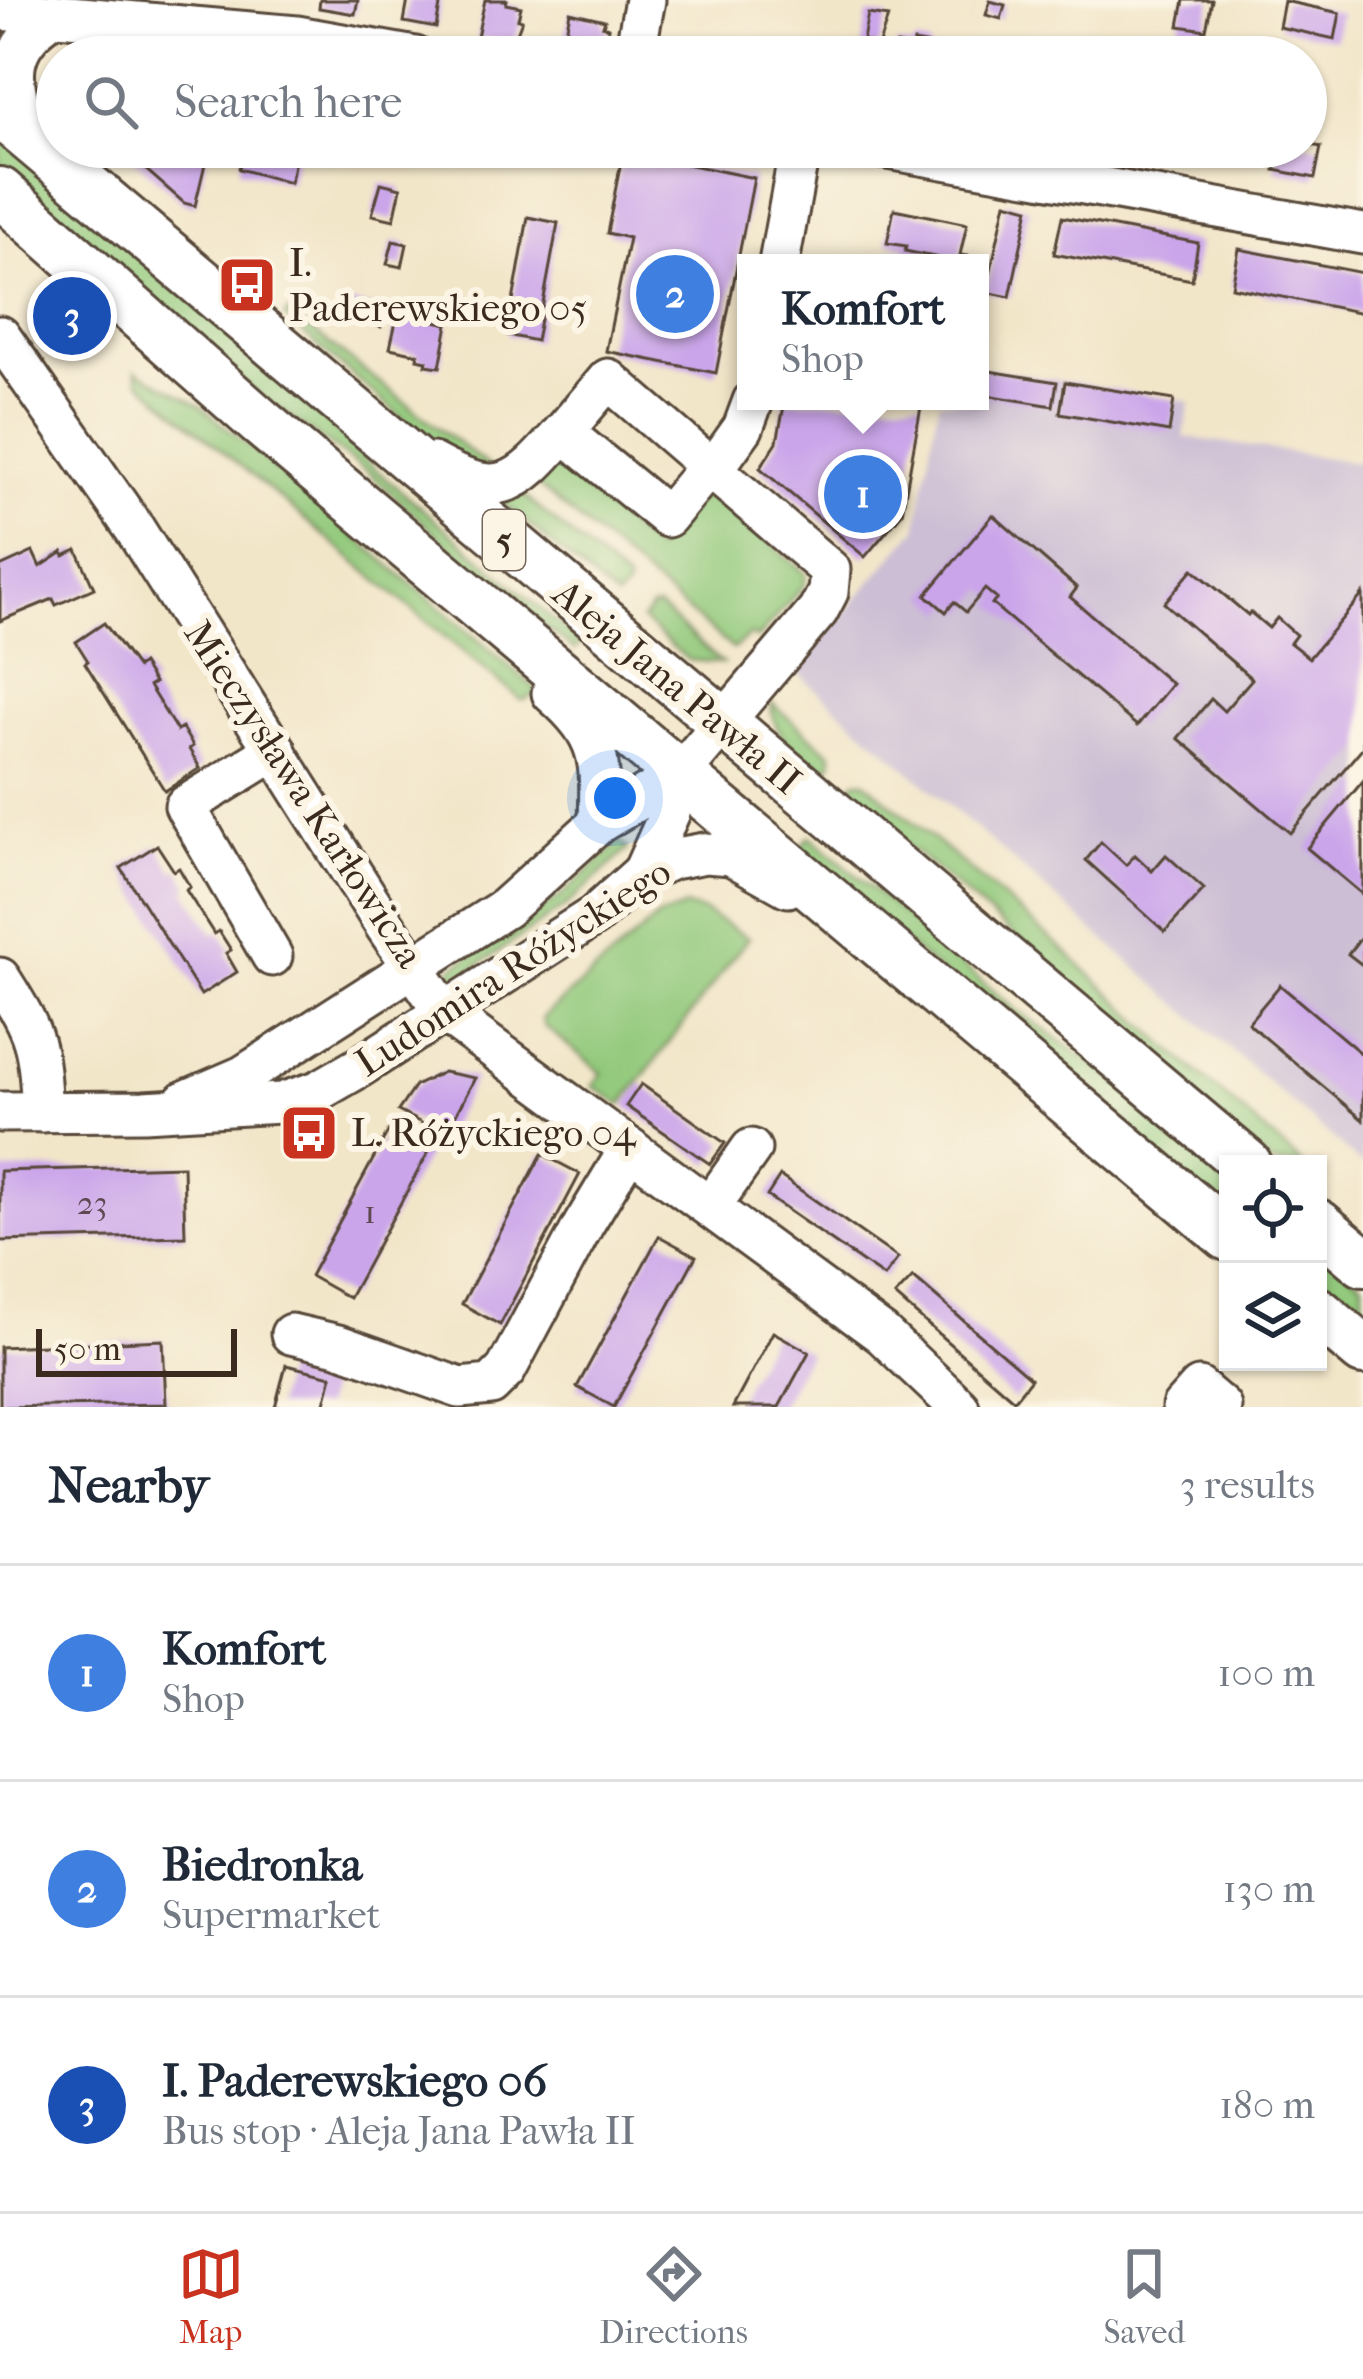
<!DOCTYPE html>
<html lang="en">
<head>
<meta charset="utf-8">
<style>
	body { margin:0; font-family:"IM FELL French Canon",serif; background:#f2f2f3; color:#1f2937 }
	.controls { position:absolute; right:36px; bottom:36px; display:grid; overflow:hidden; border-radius:0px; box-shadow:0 3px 9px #0004 }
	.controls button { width:108px; height:108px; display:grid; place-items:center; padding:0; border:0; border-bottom:3px solid #e0e1e3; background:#fff; color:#1f2937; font:60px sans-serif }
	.scale { position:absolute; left:36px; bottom:30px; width:201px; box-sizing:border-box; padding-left:12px; border:6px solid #3b2a1e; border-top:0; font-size:33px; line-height:42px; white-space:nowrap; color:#3b2a1e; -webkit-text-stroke:9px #fcf5e5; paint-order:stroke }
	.you { position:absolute; left:615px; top:798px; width:42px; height:42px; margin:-30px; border:9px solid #fff; border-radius:50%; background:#1a73e8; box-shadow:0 0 0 18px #1a73e833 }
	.badge { display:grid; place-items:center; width:78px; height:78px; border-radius:50%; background:#c8321e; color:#fff; font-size:39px; font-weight:700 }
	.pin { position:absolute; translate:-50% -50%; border:6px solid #fff; box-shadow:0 3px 12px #0006 }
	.popup { position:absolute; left:737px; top:254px; width:252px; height:156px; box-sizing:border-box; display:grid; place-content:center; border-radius:0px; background:#fff; filter:drop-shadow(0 3px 9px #0005); font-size:39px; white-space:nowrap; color:#747a83 }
	.popup b { font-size:45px; color:#1f2937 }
	.popup::after { content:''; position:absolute; left:50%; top:100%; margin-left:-24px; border:24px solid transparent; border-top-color:#fff }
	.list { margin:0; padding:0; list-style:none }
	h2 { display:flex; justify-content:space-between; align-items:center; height:156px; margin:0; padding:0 48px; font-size:51px }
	h2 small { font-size:39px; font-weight:400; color:#747a83 }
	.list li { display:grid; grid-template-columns:78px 1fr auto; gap:36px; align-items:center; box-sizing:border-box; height:216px; padding:0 48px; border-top:3px solid #e0e1e3 }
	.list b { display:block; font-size:45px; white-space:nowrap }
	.list p { margin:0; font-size:39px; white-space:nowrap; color:#747a83 }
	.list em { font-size:39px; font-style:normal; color:#747a83 }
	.icon { flex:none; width:66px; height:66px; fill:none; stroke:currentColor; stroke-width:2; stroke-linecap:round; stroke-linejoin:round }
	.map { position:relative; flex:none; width:1363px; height:1407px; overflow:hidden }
	.search { position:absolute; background:#fff; box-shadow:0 3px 9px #0004; left:36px; right:36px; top:36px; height:132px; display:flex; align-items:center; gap:30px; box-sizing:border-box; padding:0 42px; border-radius:66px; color:#747a83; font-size:45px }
	.sheet { height:804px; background:#fff }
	nav { display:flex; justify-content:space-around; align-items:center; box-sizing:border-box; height:168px; border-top:3px solid #e0e1e3; background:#fff; font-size:33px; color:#747a83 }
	nav a { display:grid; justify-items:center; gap:6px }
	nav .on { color:#c8321e }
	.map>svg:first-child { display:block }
	.industrial { fill:#ccbed4 }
	.green { fill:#92c97c; stroke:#667a4d; stroke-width:3 }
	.building { fill:#cba5ea }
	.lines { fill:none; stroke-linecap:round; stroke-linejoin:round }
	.minor-casing { stroke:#564638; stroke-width:45 }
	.major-casing { stroke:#564638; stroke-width:54 }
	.minor { stroke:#fff; stroke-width:39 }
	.major { stroke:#fff; stroke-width:48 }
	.labels { text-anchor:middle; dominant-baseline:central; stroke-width:12; stroke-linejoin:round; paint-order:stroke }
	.number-label { font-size:33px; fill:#5f4951 }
	.shield { fill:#fcf5e5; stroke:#75675a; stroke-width:3 }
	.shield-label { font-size:36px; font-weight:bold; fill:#3b2a1e }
	.poi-label { font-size:39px; fill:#3b2a1e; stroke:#fcf5e5; text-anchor:start }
	.street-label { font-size:39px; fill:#3b2a1e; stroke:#fcf5e5 }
</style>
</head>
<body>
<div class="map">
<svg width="1363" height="1407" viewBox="0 0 1363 1407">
	<rect width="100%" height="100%" fill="#fcf5e5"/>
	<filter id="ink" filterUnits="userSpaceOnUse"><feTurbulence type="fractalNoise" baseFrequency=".00833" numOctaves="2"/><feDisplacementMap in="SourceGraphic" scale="24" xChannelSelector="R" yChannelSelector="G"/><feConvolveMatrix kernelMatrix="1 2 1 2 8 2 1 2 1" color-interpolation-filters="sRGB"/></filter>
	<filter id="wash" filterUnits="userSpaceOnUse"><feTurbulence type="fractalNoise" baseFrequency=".004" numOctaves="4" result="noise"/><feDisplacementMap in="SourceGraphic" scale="48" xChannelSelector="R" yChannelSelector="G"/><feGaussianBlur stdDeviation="2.7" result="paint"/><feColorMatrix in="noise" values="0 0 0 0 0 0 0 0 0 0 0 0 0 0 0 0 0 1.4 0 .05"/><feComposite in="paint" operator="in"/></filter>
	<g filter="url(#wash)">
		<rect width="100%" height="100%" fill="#f2e6c9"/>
		<path class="industrial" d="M980 367 1190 402 1184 437 1363 463V1165L795 671 917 528 939 401H980Z"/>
		<g class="green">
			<path d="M0 135 253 347 374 468 581 643 575 650 500 592 369 473 258 394 0 171Z"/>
			<path d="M288 312 496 472 464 471 284 317Z"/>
			<path d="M136 370 200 405 540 692 522 701 139 381Z"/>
			<path d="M561 452 577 457 565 473 655 550 702 495 712 492 806 574 804 585 757 639 750 635 733 649 533 482Z"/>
			<path d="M517 490 627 582V588L616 599 496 497Z"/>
			<path d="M658 607 722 663 688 660 642 620 652 608Z"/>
			<path d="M771 703 832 754V763L822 773C798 753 772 737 771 703Z"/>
			<path d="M856 781H865L1062 948 1170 1049 1303 1164H1272L1155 1065 1049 965 845 793Z"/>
			<path d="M810 836 1011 1006 1154 1107 1228 1170V1215L797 852Z"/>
			<path d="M620 842 628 849 566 906 459 978 451 976 452 968 561 896Z"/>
			<path d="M686 907 705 912 748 938 622 1105 593 1086 602 1073 544 1026 542 1018 658 917Z"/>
			<path d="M1318 1245 1363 1283V1329L1318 1291Z"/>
		</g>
		<g id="blocks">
			<g class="building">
				<path d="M320 0H358L355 14 319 8Z"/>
				<path d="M408 0H441L436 28 404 22Z"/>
				<path d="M485 0H507L506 4 521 7 518 19 522 20 513 44 477 37Z"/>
				<path d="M1184 0H1212L1206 30 1179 26Z"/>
				<path d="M990 1 1005 5 1001 19 986 15Z"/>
				<path d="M1284 1 1340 13 1335 39 1279 27Z"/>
				<path d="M570 12 605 20 603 26 608 28V34L604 51 599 50 598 57 561 56Z"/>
				<path d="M868 14 888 17 876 53 861 50Z"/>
				<path d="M687 41 735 50 733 57H684Z"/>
				<path d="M914 42 930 45 929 50 939 52V57H894L897 44 913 47Z"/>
				<path d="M1306 144 1321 147 1315 178 1275 170 1280 147Z"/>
				<path d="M120 147H209L195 206 184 203Z"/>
				<path d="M258 147H298L290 183 239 169 243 149 257 151Z"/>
				<path d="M504 147H553L551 158Z"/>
				<path d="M623 151 754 178 716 373 606 351 629 238 607 233Z"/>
				<path d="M381 183 401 188 394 220 372 215Z"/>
				<path d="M1006 202 1029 208 1010 297 986 292Z"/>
				<path d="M894 209 967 224 960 255 968 256 966 263H938L939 258 905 251 906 246 887 243Z"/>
				<path d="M528 217 558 223 536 341 507 335Z"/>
				<path d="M1062 217 1198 243 1192 280 1054 254Z"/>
				<path d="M393 241 407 244 402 267 387 264Z"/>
				<path d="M1239 249 1363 273V313L1232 287Z"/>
				<path d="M350 303 385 310 381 327 347 318Z"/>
				<path d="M398 313 448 324 440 367 426 365 427 361 417 359 418 354 390 348Z"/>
				<path d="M983 370 1057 382 1053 406 980 394Z"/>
				<path d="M1065 382 1174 400 1169 432 1060 413Z"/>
				<path d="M785 401H922L902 513 865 557 760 468 777 442Z"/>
				<path d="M993 515 1077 588 1070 597 1172 684 1137 726 992 604 997 599 985 589 966 612 954 602 946 612 926 595Z"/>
				<path d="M77 550 94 588 56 605 53 599 0 621V567L33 552 40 567 63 552 64 556Z"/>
				<path d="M1193 569 1248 615 1250 612 1269 628 1277 618 1296 635 1290 643 1309 658 1363 594V747L1290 833 1178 738 1211 699 1224 711 1252 679 1164 603Z"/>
				<path d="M104 623 137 668 142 664 154 683 149 686 177 731 182 728 193 746 189 749 200 768 165 791 85 663 88 661 76 642Z"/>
				<path d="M1363 781V895L1307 848Z"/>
				<path d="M1101 842 1126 865 1135 855 1152 871 1166 855 1204 889 1165 932 1086 860Z"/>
				<path d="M157 845 174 871 179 868 190 887 186 890 214 934 219 931 231 950 226 953 237 972 201 995 121 868Z"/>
				<path d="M1363 934V962L1361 964 1348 954Z"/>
				<path d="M1280 985 1363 1055V1120L1248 1023Z"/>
				<path d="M443 1072 475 1078 445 1135 398 1111 415 1086Z"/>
				<path d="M641 1084 725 1143 710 1164 626 1106Z"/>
				<path d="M390 1128 430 1149 349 1298 310 1276Z"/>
				<path d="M542 1154 580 1174 500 1325 462 1304Z"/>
				<path d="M183 1166 185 1236 0 1241V1171Z"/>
				<path d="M780 1176 898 1258 884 1277 767 1196Z"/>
				<path d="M659 1236 696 1256 614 1407 577 1387Z"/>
				<path d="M913 1277 1031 1379 1014 1400 895 1296Z"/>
				<path d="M773 1332 809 1352 779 1407H733Z"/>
				<path d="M163 1340 166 1404 0 1407V1347Z"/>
				<path d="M286 1365 332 1376 324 1407H275Z"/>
			</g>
		</g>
	</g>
	<g filter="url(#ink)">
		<use href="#blocks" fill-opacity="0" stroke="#564638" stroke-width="3"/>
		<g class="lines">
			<defs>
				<g id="minor">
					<path d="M0 10 297 36 415 57"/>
					<path d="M634 57 645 0"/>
					<path d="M28 137C12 83 0 50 54 15"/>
					<path d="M877 147 1363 234"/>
					<path d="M779 263 800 147"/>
					<path d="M0 336 134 528 386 927 444 1012 882 1334 959 1407"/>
					<path d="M432 463C499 500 516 487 563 432"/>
					<path d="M709 466 667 517 563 432 608 379 709 466 713 470"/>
					<path d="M552 693C602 737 601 759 599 823"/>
					<path d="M643 872 670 812 678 776 818 611 828 592 830 570 713 470 743 428 753 401"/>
					<path d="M272 956 185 806 276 750"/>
					<path d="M0 978C37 1036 38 1044 42 1112"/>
					<path d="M185 1101 243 1076 505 908 599 823 678 776"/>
					<path d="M0 1112 144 1111 281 1103 318 1091 358 1068 594 916 643 872 672 859 705 853 731 855 788 887"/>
					<path d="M710 1207 751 1149"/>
					<path d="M291 1334 338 1345 460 1388 491 1385 506 1370 584 1224 630 1148"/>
					<path d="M1182 1407 1199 1388 1221 1407"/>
				</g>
				<g id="major">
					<path d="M0 113 1247 1164"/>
					<path d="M0 192 260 422 1228 1236"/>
					<path d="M1318 1224 1363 1262"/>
					<path d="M1318 1312 1363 1350"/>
				</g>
			</defs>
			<use href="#minor" class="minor-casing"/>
			<use href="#major" class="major-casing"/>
			<use href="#minor" class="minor"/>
			<use href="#major" class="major"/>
		</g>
	</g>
	<defs>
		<symbol id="bus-square" viewBox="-11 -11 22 22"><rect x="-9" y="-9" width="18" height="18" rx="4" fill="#c8321e" stroke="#fcf5e5"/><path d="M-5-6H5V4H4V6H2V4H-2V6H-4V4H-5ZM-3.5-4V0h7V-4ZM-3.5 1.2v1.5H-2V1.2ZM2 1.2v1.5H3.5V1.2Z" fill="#fff"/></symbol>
	</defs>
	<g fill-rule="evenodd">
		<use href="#bus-square" x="214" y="252" width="66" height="66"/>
		<use href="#bus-square" x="276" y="1100" width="66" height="66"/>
	</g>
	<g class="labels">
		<g class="number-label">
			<text x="92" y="1203">23</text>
			<text x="370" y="1212">1</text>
		</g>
		<rect class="shield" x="483" y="510" width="42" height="60" rx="9"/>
		<g class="shield-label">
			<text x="504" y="540">5</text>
		</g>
		<g class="poi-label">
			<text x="289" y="263">I.<tspan x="289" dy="45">Paderewskiego 05</tspan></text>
			<text x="351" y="1133">L. Różyckiego 04</text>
		</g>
		<g class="street-label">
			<text transform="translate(677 687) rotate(40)">Aleja Jana Pawła II</text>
			<text transform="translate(304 794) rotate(57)">Mieczysława Karłowicza</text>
			<text transform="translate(513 967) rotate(-33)">Ludomira Różyckiego</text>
		</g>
	</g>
</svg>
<div class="controls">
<button><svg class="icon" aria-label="locate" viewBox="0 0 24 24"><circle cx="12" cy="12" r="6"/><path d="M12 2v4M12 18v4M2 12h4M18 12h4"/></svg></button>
<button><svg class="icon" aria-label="layers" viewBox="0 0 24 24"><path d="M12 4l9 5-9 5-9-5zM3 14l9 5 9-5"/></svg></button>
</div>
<div class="scale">50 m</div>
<div class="you"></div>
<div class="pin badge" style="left:863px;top:494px;background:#3f7fe0">1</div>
<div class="popup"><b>Komfort</b>Shop</div>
<div class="pin badge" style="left:675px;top:294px;background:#3f7fe0">2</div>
<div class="pin badge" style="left:72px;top:316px;background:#1a4fb4">3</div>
<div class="search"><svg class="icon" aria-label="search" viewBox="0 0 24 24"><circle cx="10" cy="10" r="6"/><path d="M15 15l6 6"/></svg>Search here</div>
</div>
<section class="sheet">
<h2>Nearby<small>3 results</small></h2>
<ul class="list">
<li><span class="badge" style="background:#3f7fe0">1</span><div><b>Komfort</b><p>Shop</p></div><em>100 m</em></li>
<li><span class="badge" style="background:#3f7fe0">2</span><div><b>Biedronka</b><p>Supermarket</p></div><em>130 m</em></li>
<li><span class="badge" style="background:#1a4fb4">3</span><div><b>I. Paderewskiego 06</b><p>Bus stop · Aleja Jana Pawła II</p></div><em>180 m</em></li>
</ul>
</section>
<nav>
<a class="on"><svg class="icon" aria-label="map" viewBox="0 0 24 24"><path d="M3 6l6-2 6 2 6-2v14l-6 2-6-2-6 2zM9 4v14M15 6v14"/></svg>Map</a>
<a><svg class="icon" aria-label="directions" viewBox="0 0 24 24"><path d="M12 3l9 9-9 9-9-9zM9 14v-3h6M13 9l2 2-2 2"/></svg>Directions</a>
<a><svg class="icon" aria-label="saved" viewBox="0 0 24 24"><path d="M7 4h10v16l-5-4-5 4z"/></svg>Saved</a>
</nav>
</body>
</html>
